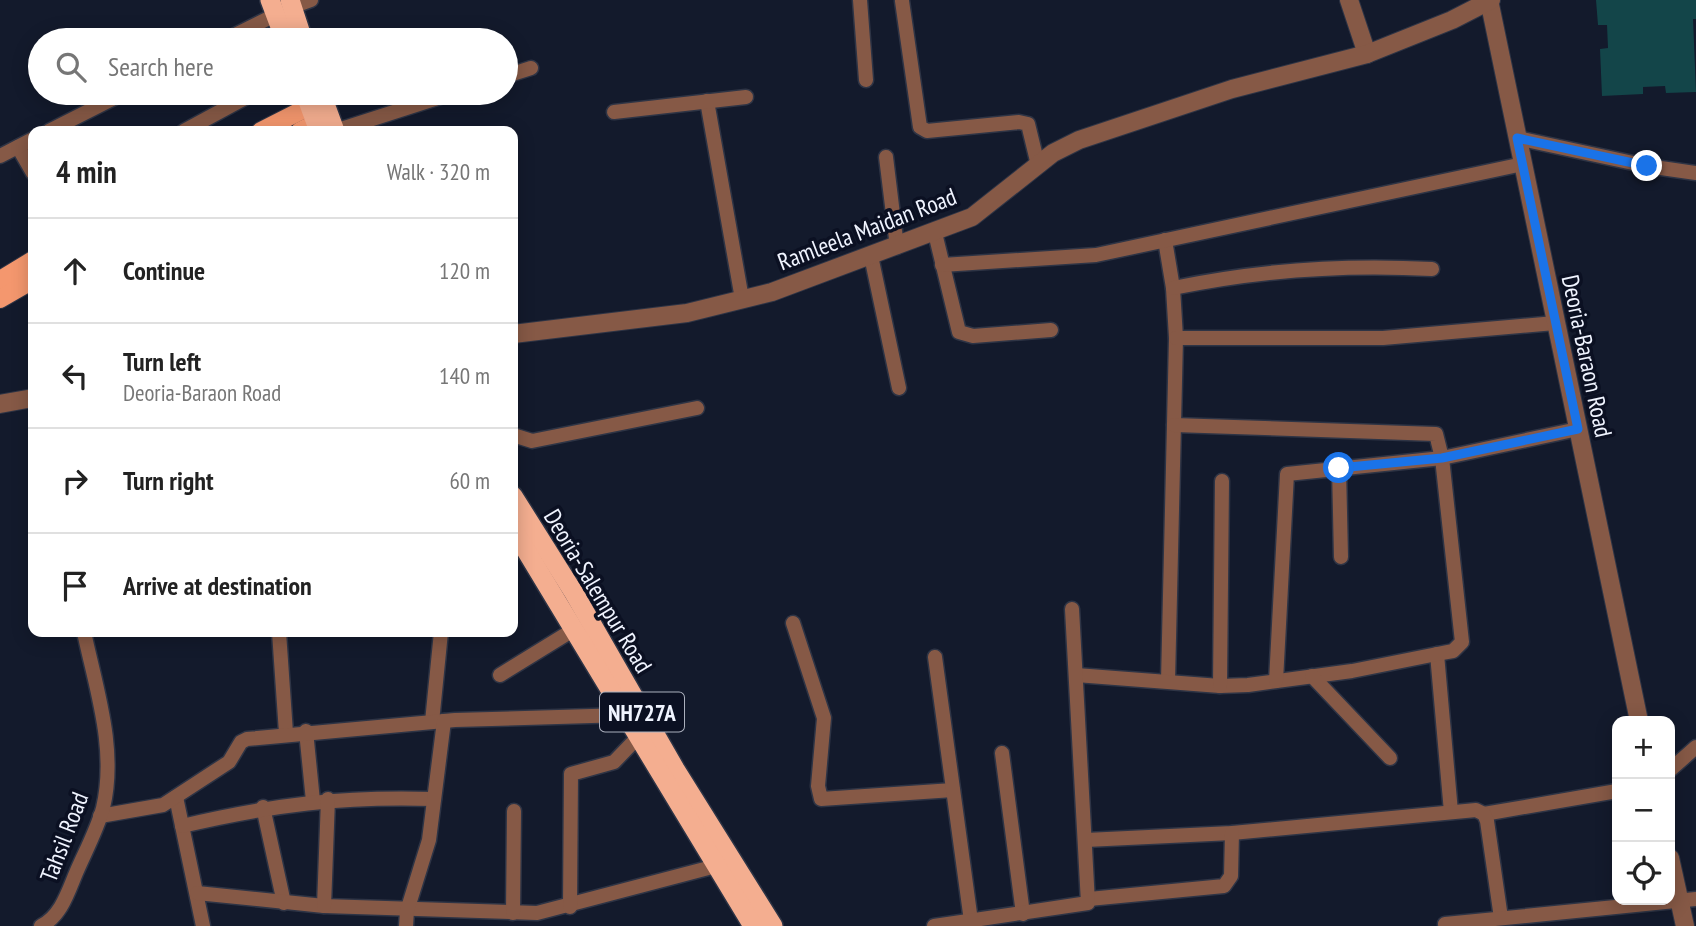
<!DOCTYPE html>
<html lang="en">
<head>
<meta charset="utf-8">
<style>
	body { margin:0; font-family:"PT Sans Narrow",sans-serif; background:#f6f6f6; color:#222 }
	.controls { position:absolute; right:21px; bottom:21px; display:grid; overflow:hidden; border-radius:14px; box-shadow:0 4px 18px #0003 }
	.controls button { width:63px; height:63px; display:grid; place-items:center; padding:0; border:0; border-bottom:2px solid #e0e0e0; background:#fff; color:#222; font:35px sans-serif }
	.stop { position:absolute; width:21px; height:21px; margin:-16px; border:5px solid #1a73e8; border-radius:50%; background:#fff }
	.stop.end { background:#1a73e8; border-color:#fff; box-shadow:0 2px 7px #0008 }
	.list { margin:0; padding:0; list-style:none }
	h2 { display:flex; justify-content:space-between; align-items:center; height:91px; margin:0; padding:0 28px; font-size:30px }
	h2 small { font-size:23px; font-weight:400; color:#767676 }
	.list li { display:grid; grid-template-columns:46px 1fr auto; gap:21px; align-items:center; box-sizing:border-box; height:105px; padding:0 28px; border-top:2px solid #e0e0e0 }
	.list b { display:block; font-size:26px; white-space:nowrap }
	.list p { margin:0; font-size:23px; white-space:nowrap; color:#767676 }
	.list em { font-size:23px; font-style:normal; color:#767676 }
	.icon { flex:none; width:38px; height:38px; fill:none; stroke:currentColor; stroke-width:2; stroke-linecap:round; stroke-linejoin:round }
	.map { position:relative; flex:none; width:1696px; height:926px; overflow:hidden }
	.search { position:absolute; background:#fff; box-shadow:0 4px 18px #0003; left:28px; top:28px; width:490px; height:77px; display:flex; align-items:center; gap:18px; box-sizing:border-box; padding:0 24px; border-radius:38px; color:#767676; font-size:26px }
	.panel { position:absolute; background:#fff; box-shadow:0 4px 18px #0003; left:28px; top:126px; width:490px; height:511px; border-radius:14px }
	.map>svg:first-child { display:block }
	.water { fill:#134549 }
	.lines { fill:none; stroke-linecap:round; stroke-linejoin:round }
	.minor-casing { stroke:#2e3445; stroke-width:17 }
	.tertiary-casing { stroke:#2e3445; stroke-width:20 }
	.primary-casing { stroke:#2e3445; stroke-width:20 }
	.trunk-casing { stroke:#2e3445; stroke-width:22 }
	.minor { stroke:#865946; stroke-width:14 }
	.tertiary { stroke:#865946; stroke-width:18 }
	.primary { stroke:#f4976e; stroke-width:18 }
	.trunk { stroke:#f4ae90; stroke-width:19 }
	.route { stroke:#1a73e8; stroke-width:9 }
	.labels { text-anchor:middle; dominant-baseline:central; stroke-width:7; stroke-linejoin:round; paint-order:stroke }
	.shield { fill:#0b1022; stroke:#abb0bd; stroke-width:2 }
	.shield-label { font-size:23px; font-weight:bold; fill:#f0f4ff }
	.street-label { font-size:24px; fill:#f0f4ff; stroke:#0b1022 }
</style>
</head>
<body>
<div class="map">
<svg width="1696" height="926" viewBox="0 0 1696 926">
	<rect width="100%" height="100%" fill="#131a2c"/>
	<path class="water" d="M1596 0H1696V19H1693L1696 92 1666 93 1665 86 1643 87V94L1602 96 1600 49 1608 48 1607 25H1598Z"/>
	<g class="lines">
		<defs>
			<g id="minor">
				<path d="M860 0 866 80"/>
				<path d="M902 1 920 127 927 131 1019 122 1028 124 1038 165"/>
				<path d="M292 7 311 0"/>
				<path d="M225 40 275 15"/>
				<path d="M506 76 531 68"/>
				<path d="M707 101 742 299"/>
				<path d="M614 112 746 97"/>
				<path d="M49 131 124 93"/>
				<path d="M184 131 254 93"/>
				<path d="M335 131 453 93"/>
				<path d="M1517 138 1647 166 1696 173"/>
				<path d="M18 147 33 173"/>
				<path d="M0 156 33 139"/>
				<path d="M886 157 897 247"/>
				<path d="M935 233 959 332 973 336 1051 330"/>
				<path d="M1165 240 1173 288 1176 338 1168 681"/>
				<path d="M871 256 899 388"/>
				<path d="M942 265 1096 255 1523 164"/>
				<path d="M1173 288C1260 270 1343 264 1432 269"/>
				<path d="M1176 338H1383L1555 323"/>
				<path d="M513 435 532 441 697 408"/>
				<path d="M1339 468 1341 557"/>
				<path d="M793 623 824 718 818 786 821 799 953 790"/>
				<path d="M279 632 286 733"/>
				<path d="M1437 654 1451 812"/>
				<path d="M935 657 971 921"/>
				<path d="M500 675 573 630"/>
				<path d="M1076 675 1220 686 1248 685 1352 671 1437 654 1453 651 1462 642 1442 458 1436 434 1174 425"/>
				<path d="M1312 676 1390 758"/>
				<path d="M1276 681 1287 474 1442 458 1578 429"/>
				<path d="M1220 686 1222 481"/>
				<path d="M432 722 441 632"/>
				<path d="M306 731 313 801"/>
				<path d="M1002 753 1023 914"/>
				<path d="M1670 770 1696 747"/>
				<path d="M176 797 203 926"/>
				<path d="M263 807 284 903"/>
				<path d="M1484 814 1617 791"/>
				<path d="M100 816 163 805 229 762 241 742 247 739 455 720 625 715"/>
				<path d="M182 826C271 805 343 796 434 799"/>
				<path d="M1086 840 1232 833 1476 810 1484 814 1487 821 1501 918"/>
				<path d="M197 893 324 906 537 913 716 866"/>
				<path d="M1089 899 1224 886 1231 876 1232 833"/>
				<path d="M324 906 328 799"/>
				<path d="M570 907 571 774 614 762 638 737"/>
				<path d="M513 913 514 811"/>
				<path d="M1445 924 1696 899"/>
				<path d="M41 926C61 916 68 892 76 873 85 852 97 830 103 808 117 749 96 689 84 632"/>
				<path d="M406 926 407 911 429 840 444 721"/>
				<path d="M934 926 1088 903 1072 609"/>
			</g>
			<g id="tertiary">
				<path d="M1349 0 1367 54"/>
				<path d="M1489 0 1639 721"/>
				<path d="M513 334 687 313 772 292 972 217 1053 153 1079 140 1232 89 1367 54 1452 20 1491 0"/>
				<path d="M0 404 33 398"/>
				<path d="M1670 858 1685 926"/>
			</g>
			<g id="primary">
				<path d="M261 131 320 101"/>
				<path d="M300 131 326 118"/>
				<path d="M0 280 33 260"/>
				<path d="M0 299 33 280"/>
			</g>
			<g id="trunk">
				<path d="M270 0 285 40"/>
				<path d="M290 0 303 40"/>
				<path d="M305 93 319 131"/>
				<path d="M321 93 335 131"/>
				<path d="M513 496 574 593 675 769 773 926"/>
				<path d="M513 529 753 926"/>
			</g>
		</defs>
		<use href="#minor" class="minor-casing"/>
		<use href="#tertiary" class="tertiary-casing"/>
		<use href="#primary" class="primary-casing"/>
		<use href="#trunk" class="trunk-casing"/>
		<use href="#minor" class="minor"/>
		<use href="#tertiary" class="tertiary"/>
		<use href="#primary" class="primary"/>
		<use href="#trunk" class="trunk"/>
	</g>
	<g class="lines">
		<path class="route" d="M1339 468 1442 458 1578 429 1517 138 1647 166"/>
	</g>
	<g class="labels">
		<rect class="shield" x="600" y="692.5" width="84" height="39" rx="5"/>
		<g class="shield-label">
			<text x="642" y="712">NH727A</text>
		</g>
		<g class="street-label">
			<text transform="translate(867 229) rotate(-21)">Ramleela Maidan Road</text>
			<text transform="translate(1587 356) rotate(78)">Deoria-Baraon Road</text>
			<text transform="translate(598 591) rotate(59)">Deoria-Salempur Road</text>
			<text transform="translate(64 837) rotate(-69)">Tahsil Road</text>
		</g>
	</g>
</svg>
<div class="controls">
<button>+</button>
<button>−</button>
<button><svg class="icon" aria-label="locate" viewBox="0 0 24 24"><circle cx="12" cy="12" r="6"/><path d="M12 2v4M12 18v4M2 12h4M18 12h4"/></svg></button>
</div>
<div class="stop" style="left:1339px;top:468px"></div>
<div class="stop end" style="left:1647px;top:166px"></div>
<div class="search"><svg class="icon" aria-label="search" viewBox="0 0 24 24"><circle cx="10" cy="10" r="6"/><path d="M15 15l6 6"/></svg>Search here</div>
<section class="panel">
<h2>4 min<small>Walk · 320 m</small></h2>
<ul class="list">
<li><svg class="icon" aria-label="ahead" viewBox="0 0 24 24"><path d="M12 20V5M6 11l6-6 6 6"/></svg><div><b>Continue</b></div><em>120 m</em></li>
<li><svg class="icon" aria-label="left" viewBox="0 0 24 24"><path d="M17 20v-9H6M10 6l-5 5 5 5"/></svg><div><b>Turn left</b><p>Deoria-Baraon Road</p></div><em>140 m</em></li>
<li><svg class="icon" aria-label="right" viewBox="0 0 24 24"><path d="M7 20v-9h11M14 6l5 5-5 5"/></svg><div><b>Turn right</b></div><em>60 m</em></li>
<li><svg class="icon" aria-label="arrive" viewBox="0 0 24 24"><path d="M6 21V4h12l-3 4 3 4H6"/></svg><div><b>Arrive at destination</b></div></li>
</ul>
</section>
</div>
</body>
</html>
